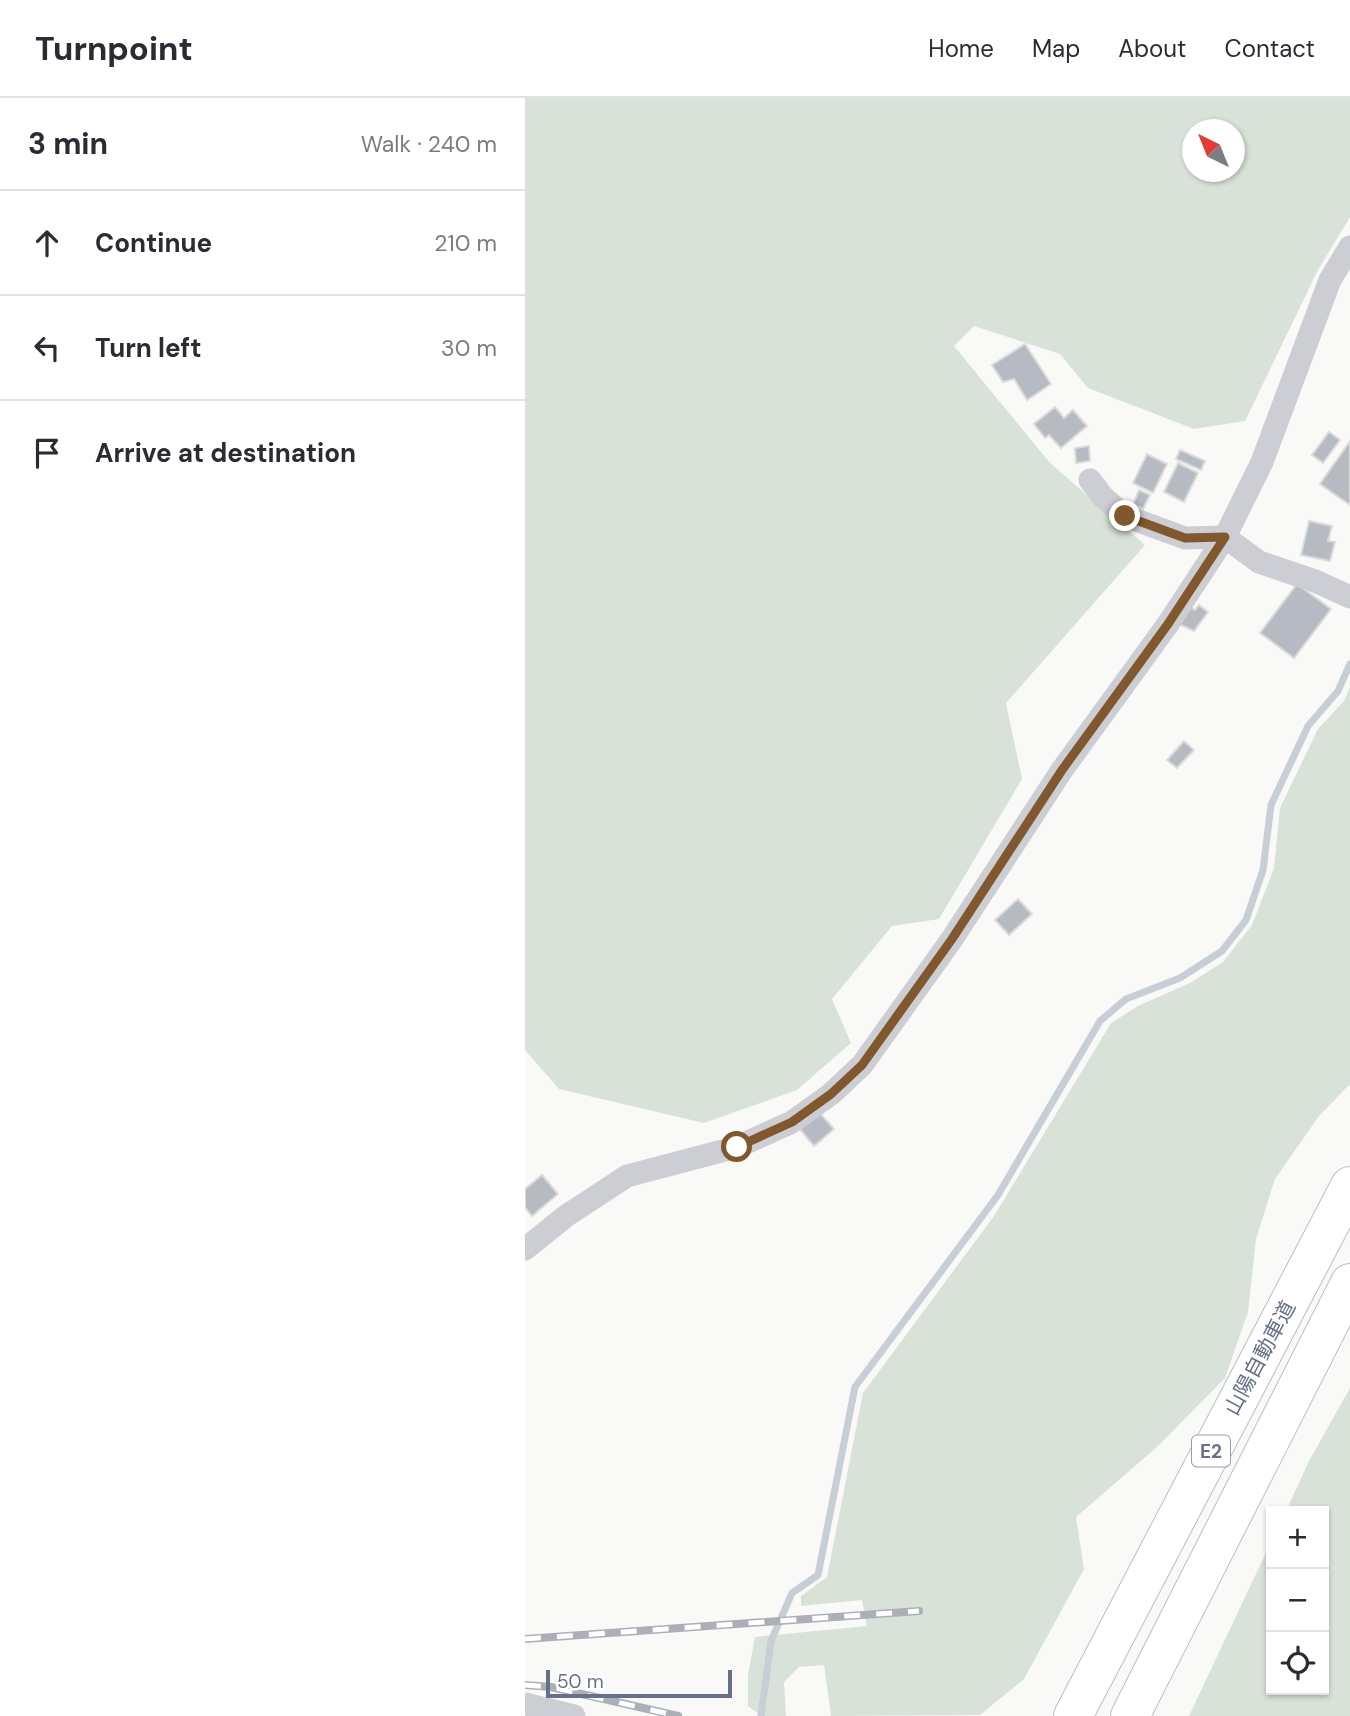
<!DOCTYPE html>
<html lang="en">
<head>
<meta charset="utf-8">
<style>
	body { margin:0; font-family:"DM Sans","Noto Sans JP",sans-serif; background:#f7f7f7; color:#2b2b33 }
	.controls { position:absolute; right:21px; bottom:21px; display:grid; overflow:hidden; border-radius:0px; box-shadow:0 2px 5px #0004 }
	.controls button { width:63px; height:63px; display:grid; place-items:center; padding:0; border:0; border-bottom:2px solid #e1e1e2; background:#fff; color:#2b2b33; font:35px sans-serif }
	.compass { position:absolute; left:657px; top:21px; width:63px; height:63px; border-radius:50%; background:#fff; box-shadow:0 2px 5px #0004; rotate:317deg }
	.scale { position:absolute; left:21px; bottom:18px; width:186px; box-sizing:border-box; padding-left:7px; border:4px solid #67708a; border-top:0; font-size:19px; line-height:24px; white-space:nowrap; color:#67708a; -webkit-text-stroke:5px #fff; paint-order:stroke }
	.stop { position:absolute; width:21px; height:21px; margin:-16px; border:5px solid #81582e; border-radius:50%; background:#fff }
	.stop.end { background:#81582e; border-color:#fff; box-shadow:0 2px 7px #0008 }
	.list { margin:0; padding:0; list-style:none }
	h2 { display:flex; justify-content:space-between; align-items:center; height:91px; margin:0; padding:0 28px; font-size:30px }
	h2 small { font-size:23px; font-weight:400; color:#7c7c81 }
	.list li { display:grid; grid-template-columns:46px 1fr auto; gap:21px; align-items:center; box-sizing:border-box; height:105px; padding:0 28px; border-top:2px solid #e1e1e2 }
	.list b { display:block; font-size:26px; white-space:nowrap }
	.list em { font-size:23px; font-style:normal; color:#7c7c81 }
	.icon { flex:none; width:38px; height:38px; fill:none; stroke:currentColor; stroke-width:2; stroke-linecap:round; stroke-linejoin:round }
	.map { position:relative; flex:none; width:825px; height:1618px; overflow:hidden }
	header { display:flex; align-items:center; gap:42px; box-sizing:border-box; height:98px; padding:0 35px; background:#fff; border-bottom:2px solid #e1e1e2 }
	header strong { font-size:33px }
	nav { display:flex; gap:38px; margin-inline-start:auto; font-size:24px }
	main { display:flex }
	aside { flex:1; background:#fff }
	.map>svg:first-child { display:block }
	.green { fill:#d9e2d8; fill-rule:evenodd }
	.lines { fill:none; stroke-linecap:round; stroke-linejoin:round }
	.stream { stroke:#c8ced5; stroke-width:7 }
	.building { fill:#b6bac3; stroke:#dbdcd9; stroke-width:2 }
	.highway-casing { stroke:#bcbec3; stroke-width:40 }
	.street { stroke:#cdced3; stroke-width:23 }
	.highway { stroke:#fff; stroke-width:38 }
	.rail-casing { stroke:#acafb7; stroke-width:8 }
	.rail { stroke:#fff; stroke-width:5; stroke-dasharray:16; stroke-linecap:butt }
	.route { stroke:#81582e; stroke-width:9 }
	.labels { text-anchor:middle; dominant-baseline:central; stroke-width:7; stroke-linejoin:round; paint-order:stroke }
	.shield { fill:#fff; stroke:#959bad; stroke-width:2 }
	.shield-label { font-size:19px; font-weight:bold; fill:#67708a }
	.street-label { font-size:21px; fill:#67708a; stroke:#fff }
</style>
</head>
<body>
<header>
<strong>Turnpoint</strong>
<nav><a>Home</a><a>Map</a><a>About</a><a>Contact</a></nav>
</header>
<main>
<aside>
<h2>3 min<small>Walk · 240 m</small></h2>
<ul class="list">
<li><svg class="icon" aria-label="ahead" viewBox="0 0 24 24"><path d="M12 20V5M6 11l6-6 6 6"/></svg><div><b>Continue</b></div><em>210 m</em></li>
<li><svg class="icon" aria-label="left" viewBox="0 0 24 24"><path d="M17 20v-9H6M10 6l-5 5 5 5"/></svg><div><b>Turn left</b></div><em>30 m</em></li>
<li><svg class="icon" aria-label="arrive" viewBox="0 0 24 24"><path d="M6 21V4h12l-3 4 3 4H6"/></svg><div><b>Arrive at destination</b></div></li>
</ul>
</aside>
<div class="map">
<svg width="825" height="1618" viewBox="0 0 825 1618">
	<rect width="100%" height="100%" fill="#f9faf7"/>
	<g class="green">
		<path d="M0 0H825V119L793 172 720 323 669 331 563 290 535 256 449 228 429 248 525 365 620 447 481 605 497 681 414 821 367 828 307 901 326 945 272 992 179 1025 34 991 0 952ZM668 32H710V74H668Z"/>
		<path d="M825 589V986L794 1018 750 1081 731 1141 723 1214 700 1280 632 1349 551 1419 559 1471 499 1581 455 1617 306 1618 299 1567 274 1569 259 1584 261 1618H236L223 1608V1577L230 1539 342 1528 337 1502 276 1508V1498L302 1479 338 1295 469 1118 586 925 613 908 665 885 698 864 727 827 749 770 755 710 793 631 819 603Z"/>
		<path d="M825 1290V1618H664L746 1444V1592H799V1413H761L784 1363Z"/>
	</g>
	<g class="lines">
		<path class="stream" d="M236 1618 246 1543 267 1495 293 1477 330 1289 473 1097 575 923 601 901 655 880 697 853 721 822 738 772 746 707 783 628 813 593 825 566"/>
	</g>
	<g class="building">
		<path d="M500 246 526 286 502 302 489 281 478 284 467 267Z"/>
		<path d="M530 309 539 320 548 312 562 328 536 350 524 337 520 340 509 326Z"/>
		<path d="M804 334 815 342 798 365 787 357Z"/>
		<path d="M825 343V407L795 386Z"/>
		<path d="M564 348 565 363 551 365 550 350Z"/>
		<path d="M655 352 680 363 676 372 651 361Z"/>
		<path d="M622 356 642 366 628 395 608 385Z"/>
		<path d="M653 365 673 375 659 404 639 394Z"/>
		<path d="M614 392 625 397 618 411 608 406Z"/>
		<path d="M784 423 807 428 803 443 810 444 805 463 776 457Z"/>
		<path d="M772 486 806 511 769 560 735 535Z"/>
		<path d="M674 507 683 514 669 533 654 526 666 509 670 512Z"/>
		<path d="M659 643 669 652 652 670 642 662Z"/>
		<path d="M493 801 507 816 484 837 470 822Z"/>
		<path d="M292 1012 309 1031 289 1048 273 1029Z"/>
		<path d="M17 1077 33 1096 7 1118 0 1109V1091Z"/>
	</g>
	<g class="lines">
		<defs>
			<g id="highway">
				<path d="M548 1618 825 1088"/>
				<path d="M605 1618 825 1185"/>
			</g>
		</defs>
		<use href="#highway" class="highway-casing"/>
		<g class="street">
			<path d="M565 382 578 399 600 418 660 440 700 439 734 464 790 483 825 499"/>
			<path d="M0 1151 41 1118 102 1078 212 1049 267 1024 306 996 337 967 427 841 537 672 643 526 700 439 737 364 805 182 825 149"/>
			<path d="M0 1606 49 1618"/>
		</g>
		<use href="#highway" class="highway"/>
		<defs>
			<g id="rail">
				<path d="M0 1541 394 1513"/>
				<path d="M0 1587 26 1589 153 1618"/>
			</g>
		</defs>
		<use href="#rail" class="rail-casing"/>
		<use href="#rail" class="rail"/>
	</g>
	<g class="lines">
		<path class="route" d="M212 1049 267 1024 306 996 337 967 427 841 537 672 643 526 700 439 660 440 600 418"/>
	</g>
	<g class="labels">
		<rect class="shield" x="667" y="1337.5" width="38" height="31" rx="5"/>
		<g class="shield-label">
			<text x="686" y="1353">E2</text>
		</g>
		<g class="street-label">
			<text transform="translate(735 1260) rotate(-62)">山陽自動車道</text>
		</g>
	</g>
</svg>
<div class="controls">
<button>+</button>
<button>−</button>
<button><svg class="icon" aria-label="locate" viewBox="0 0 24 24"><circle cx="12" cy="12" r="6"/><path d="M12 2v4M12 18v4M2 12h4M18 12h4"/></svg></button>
</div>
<svg class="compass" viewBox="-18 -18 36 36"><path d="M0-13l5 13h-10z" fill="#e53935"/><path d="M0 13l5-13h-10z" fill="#7c7c81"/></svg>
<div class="scale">50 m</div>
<div class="stop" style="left:212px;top:1049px"></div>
<div class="stop end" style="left:600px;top:418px"></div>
</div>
</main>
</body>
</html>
